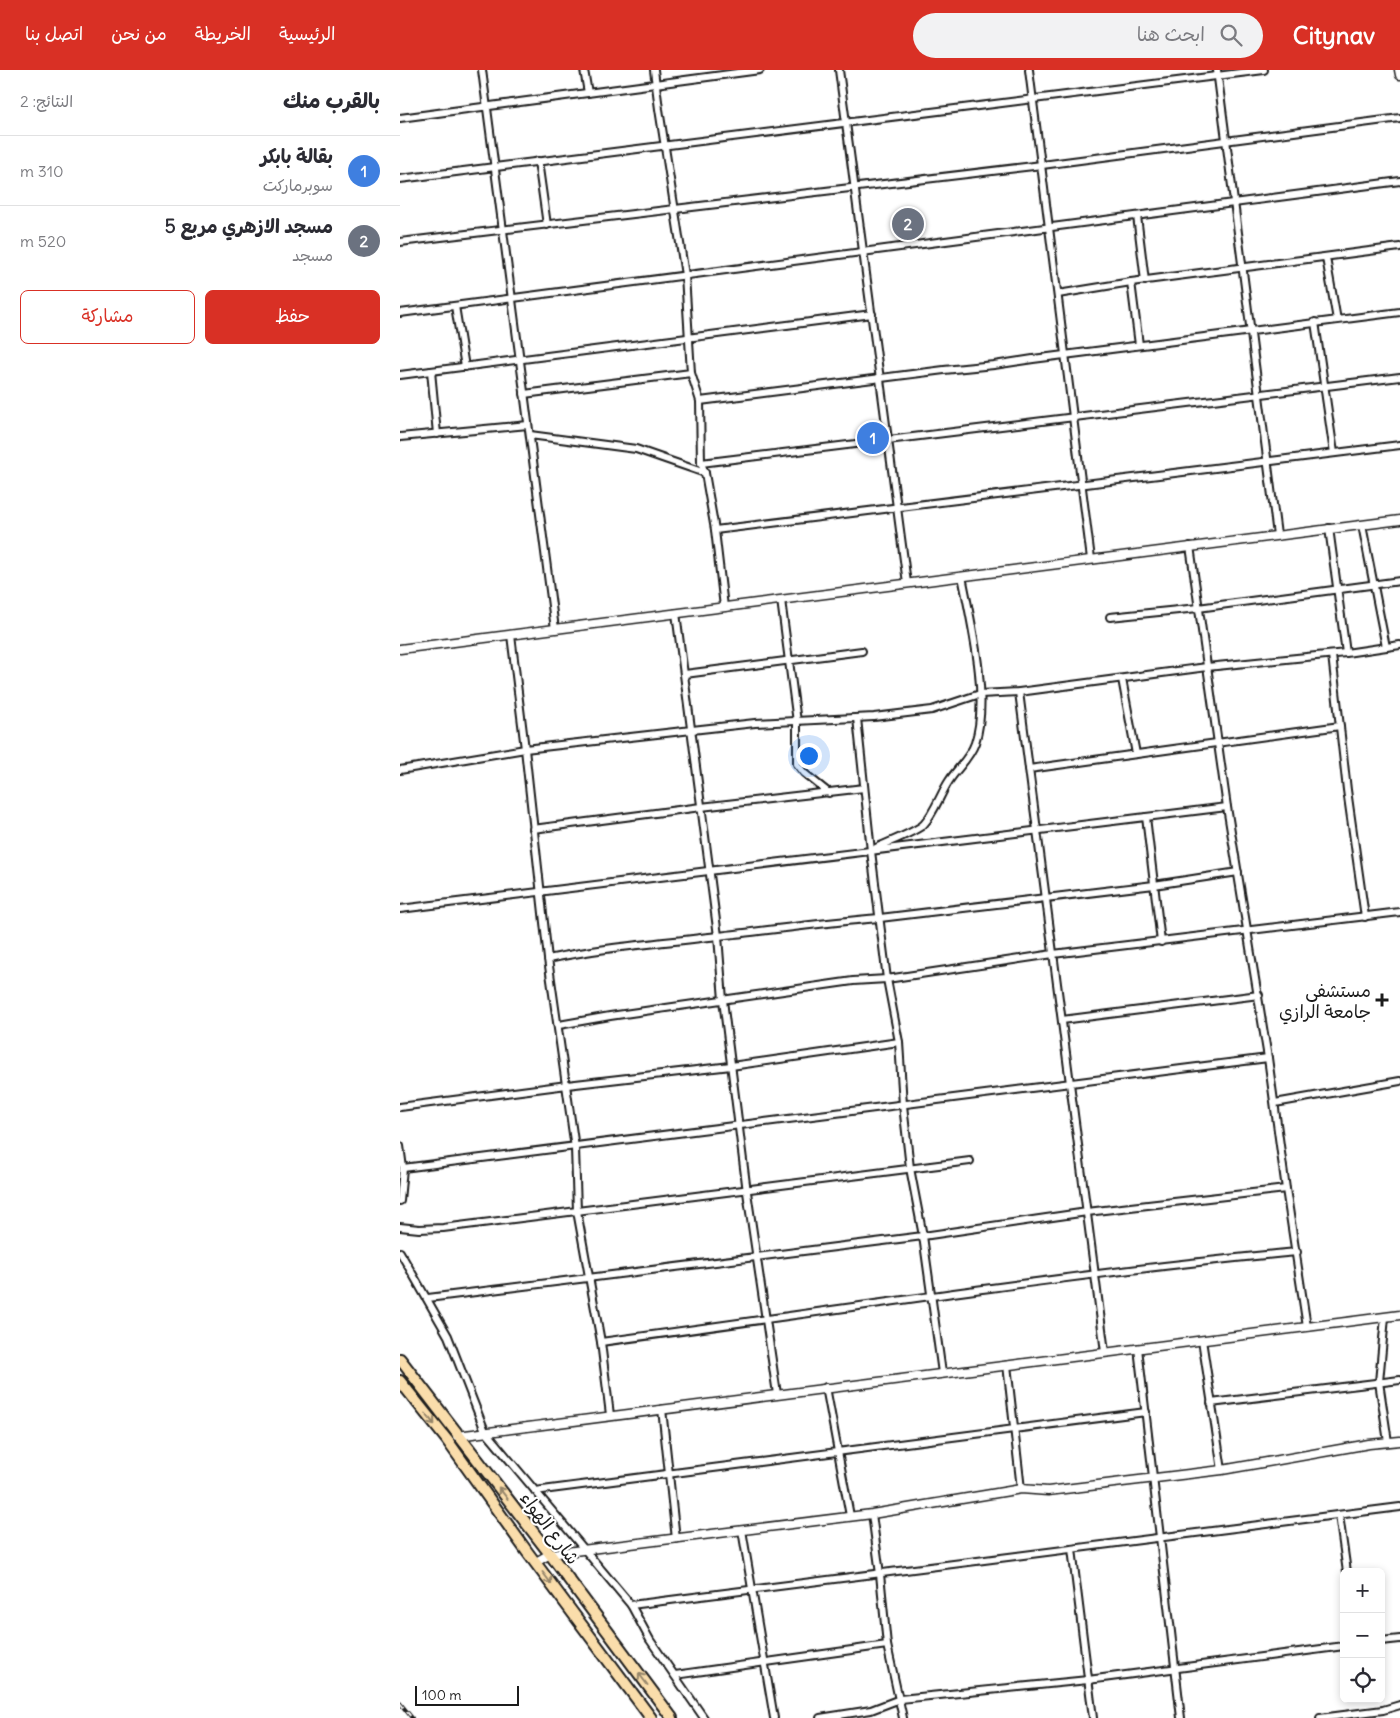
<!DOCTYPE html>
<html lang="ar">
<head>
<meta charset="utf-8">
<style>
	body { margin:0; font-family:Delius,"Playpen Sans Arabic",sans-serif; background:#f2f2f3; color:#2b2b33; direction:rtl }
	.controls { position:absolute; right:15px; bottom:15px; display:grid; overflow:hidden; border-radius:8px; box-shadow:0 2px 8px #0003 }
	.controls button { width:45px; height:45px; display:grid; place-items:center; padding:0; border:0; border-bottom:1px solid #e1e1e2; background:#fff; color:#2b2b33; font:25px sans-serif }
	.scale { position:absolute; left:15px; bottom:12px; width:104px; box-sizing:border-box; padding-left:5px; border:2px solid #1c1c1c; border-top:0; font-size:14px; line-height:18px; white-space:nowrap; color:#1c1c1c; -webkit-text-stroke:4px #fff; paint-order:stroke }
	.you { position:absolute; left:408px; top:685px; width:18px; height:18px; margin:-12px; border:4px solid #fff; border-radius:50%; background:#1a73e8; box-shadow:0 0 0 8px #1a73e833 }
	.badge { display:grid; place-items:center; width:32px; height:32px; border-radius:50%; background:#d93025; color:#fff; font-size:16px; font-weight:700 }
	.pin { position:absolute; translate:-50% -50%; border:2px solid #fff; box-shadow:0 1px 5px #0006 }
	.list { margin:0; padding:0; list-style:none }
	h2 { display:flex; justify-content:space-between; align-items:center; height:65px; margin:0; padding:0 20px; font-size:21px }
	h2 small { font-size:16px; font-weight:400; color:#7c7c81 }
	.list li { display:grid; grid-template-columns:32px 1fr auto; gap:15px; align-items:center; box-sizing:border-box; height:70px; padding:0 20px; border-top:1px solid #e1e1e2 }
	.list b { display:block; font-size:19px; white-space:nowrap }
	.list p { margin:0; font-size:16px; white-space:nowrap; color:#7c7c81 }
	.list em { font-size:16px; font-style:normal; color:#7c7c81 }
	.actions { display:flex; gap:10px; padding:15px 20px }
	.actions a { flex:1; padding:11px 0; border:1px solid #d93025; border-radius:8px; text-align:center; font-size:18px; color:#d93025 }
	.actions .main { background:#d93025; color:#fff }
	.icon { flex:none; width:28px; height:28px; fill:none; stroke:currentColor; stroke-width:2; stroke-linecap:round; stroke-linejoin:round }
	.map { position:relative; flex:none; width:1000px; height:1648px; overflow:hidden; direction:ltr }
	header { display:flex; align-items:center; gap:30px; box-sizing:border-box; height:70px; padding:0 25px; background:#d93025; color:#fff }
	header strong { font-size:24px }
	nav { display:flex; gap:28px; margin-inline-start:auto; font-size:18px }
	.search { width:350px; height:45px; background:#f2f2f3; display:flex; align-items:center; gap:12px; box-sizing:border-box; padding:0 18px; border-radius:28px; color:#7c7c81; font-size:19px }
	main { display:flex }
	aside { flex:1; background:#fff }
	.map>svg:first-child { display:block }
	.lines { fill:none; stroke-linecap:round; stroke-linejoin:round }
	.minor-casing { stroke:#1c1c1c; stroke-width:10 }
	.tertiary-casing { stroke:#1c1c1c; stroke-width:11 }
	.primary-casing { stroke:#1c1c1c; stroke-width:14 }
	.minor { stroke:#fff; stroke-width:6 }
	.tertiary { stroke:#fff; stroke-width:8 }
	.primary { stroke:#faddab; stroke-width:10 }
	.rail-casing { stroke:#1c1c1c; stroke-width:4 }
	.rail { stroke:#fff; stroke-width:2; stroke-dasharray:5.5; stroke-linecap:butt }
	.oneway { stroke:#96866b }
	.poi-dot { fill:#1c1c1c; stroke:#fff; stroke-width:2 }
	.labels { text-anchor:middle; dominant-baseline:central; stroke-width:4; stroke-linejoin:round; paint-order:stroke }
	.poi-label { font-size:18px; fill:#1c1c1c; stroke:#fff; text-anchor:end }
	.street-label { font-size:18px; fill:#1c1c1c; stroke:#fff }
</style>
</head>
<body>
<header>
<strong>Citynav</strong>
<div class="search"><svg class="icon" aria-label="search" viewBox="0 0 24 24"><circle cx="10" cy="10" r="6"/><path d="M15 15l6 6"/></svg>ابحث هنا</div>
<nav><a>الرئيسية</a><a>الخريطة</a><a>من نحن</a><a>اتصل بنا</a></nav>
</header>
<main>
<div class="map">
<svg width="1000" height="1648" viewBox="0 0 1000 1648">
	<rect width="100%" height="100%" fill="#fff"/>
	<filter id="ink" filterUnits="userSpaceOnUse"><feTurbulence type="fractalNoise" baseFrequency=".02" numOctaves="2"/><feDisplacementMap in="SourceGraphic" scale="10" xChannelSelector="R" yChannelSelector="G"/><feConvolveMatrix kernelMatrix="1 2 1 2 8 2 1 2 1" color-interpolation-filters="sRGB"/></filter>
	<g filter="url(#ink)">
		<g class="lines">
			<defs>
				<g id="minor">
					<path d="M82 0 155 559"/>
					<path d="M184 0 188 23"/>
					<path d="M254 0 259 39 285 205 291 303 300 331 301 393 305 403 315 460 324 537"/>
					<path d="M439 0 507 513"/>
					<path d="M629 0 691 489"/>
					<path d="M817 0 877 465"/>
					<path d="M0 48 360 0"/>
					<path d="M138 91 147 155"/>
					<path d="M0 109 864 0"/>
					<path d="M737 146 745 211"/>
					<path d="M0 172 642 95 1000 48"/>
					<path d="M926 188 937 250"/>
					<path d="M731 212 739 275"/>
					<path d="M658 224 731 212 1000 177"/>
					<path d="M55 236 65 297"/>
					<path d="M0 243 1000 111"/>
					<path d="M915 252 934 383"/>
					<path d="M31 301 37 364"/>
					<path d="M0 305 472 244"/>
					<path d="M124 324 291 303"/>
					<path d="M300 331 544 300 594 295 633 289 1000 242"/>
					<path d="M130 365 236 379 305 403"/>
					<path d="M0 367 128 355"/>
					<path d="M301 393 1000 307"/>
					<path d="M962 455 986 577"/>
					<path d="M929 458 946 583"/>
					<path d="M315 460 1000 375"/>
					<path d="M790 476 827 737 868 988 886 1119 907 1257"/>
					<path d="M381 530 397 652V694L404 703 429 723"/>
					<path d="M276 543 318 866 323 930 347 1122 377 1324"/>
					<path d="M710 547 798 538 1000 511"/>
					<path d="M111 565 125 679 148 889C204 877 261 873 318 866 372 860 426 852 480 848L754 815 838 802"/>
					<path d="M932 585 947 720 965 847"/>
					<path d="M285 604 462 581"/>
					<path d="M722 609 736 684"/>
					<path d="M619 622 705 1282"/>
					<path d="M457 648 471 781 487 909 499 972 503 1035 510 1098 523 1166 542 1303"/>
					<path d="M629 699 940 656"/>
					<path d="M0 700 125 679 292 660 355 653 474 647 532 640 580 624 619 622 807 597 946 583 1000 575"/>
					<path d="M746 747 761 872"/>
					<path d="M133 759 301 737 464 718"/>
					<path d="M476 778C486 773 518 761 524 754 534 743 541 723 549 711 558 697 570 688 575 673 590 629 571 552 562 506"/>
					<path d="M0 839 827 737"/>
					<path d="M148 889 175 1078 177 1141 201 1272 210 1345"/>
					<path d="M662 950 859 925"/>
					<path d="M159 955 210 946 453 911 487 909 653 884 1000 842"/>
					<path d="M875 1033 1000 1011"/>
					<path d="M0 1037 167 1015 331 996 499 972"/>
					<path d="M0 1076 3 1098 0 1131"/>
					<path d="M3 1098 868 988"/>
					<path d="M0 1157 19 1159 43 1158 570 1091"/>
					<path d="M0 1182 48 1266 85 1361 231 1535 250 1570 304 1648"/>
					<path d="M28 1228 523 1166 687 1142 886 1119"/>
					<path d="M985 1247 979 1312 988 1372"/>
					<path d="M802 1270 822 1400"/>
					<path d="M201 1272C432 1241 664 1204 897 1182"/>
					<path d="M738 1278 781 1648"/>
					<path d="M607 1295 621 1419"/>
					<path d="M426 1317 450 1446"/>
					<path d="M811 1333 1000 1310"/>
					<path d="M262 1339 276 1469"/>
					<path d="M135 1421 746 1342"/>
					<path d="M472 1444 480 1504 487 1575 503 1648"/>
					<path d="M939 1445 947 1502"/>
					<path d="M342 1460 374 1648"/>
					<path d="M672 1479 693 1648"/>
					<path d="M231 1535 1000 1437"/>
					<path d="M981 1571 1000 1569"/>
					<path d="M275 1605 487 1575"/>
					<path d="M420 1648 471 1640 500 1629 688 1610 944 1576"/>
					<path d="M920 1648 983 1640 1000 1635"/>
				</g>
				<g id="tertiary">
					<path d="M999 0 1000 5"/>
					<path d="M0 579 1000 450"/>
					<path d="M57 1366 1000 1245"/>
					<path d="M136 1492 150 1484 472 1444 621 1419 648 1421 822 1400 969 1374 1000 1371"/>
				</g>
				<g id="primary">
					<path d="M0 1289 150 1484 272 1648"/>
					<path d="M0 1311 47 1370 128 1483 251 1648"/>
				</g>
			</defs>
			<use href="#minor" class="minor-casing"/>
			<use href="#tertiary" class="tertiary-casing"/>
			<use href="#primary" class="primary-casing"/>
			<use href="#minor" class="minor"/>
			<use href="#tertiary" class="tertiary"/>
			<use href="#primary" class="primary"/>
			<defs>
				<path id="rail" d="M0 1633 12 1648"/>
			</defs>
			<use href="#rail" class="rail-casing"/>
			<use href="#rail" class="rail"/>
		</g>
		<defs><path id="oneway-shaft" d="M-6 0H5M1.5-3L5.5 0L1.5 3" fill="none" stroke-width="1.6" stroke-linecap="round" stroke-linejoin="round" transform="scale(1.25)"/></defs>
		<g class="oneway">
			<use href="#oneway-shaft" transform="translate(30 1349) rotate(51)"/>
			<use href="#oneway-shaft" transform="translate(103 1423) rotate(-128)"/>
			<use href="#oneway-shaft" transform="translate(147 1508) rotate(53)"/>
			<use href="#oneway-shaft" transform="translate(243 1609) rotate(-127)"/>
		</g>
	</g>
	<path class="poi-dot" d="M979.5 922.5h5v5h5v5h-5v5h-5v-5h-5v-5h5z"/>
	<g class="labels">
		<g class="poi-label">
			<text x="971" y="920">مستشفى<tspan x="971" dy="21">جامعة الرازي</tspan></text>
		</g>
		<g class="street-label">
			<text transform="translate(150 1458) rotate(53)">شارع الهواء</text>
		</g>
	</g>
</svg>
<div class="controls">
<button>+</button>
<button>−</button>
<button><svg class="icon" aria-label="locate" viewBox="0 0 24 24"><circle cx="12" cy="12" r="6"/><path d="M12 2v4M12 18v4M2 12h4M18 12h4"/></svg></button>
</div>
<div class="scale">100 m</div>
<div class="you"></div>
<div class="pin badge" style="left:473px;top:368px;background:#3f7fe0">1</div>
<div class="pin badge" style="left:508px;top:154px;background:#6b7280">2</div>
</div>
<aside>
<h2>بالقرب منك<small>النتائج: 2</small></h2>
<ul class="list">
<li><span class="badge" style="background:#3f7fe0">1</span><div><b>بقالة بابكر</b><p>سوبرماركت</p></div><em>310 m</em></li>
<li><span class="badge" style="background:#6b7280">2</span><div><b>مسجد الازهري مربع 5</b><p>مسجد</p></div><em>520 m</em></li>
</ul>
<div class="actions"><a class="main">حفظ</a><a>مشاركة</a></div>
</aside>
</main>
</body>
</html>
